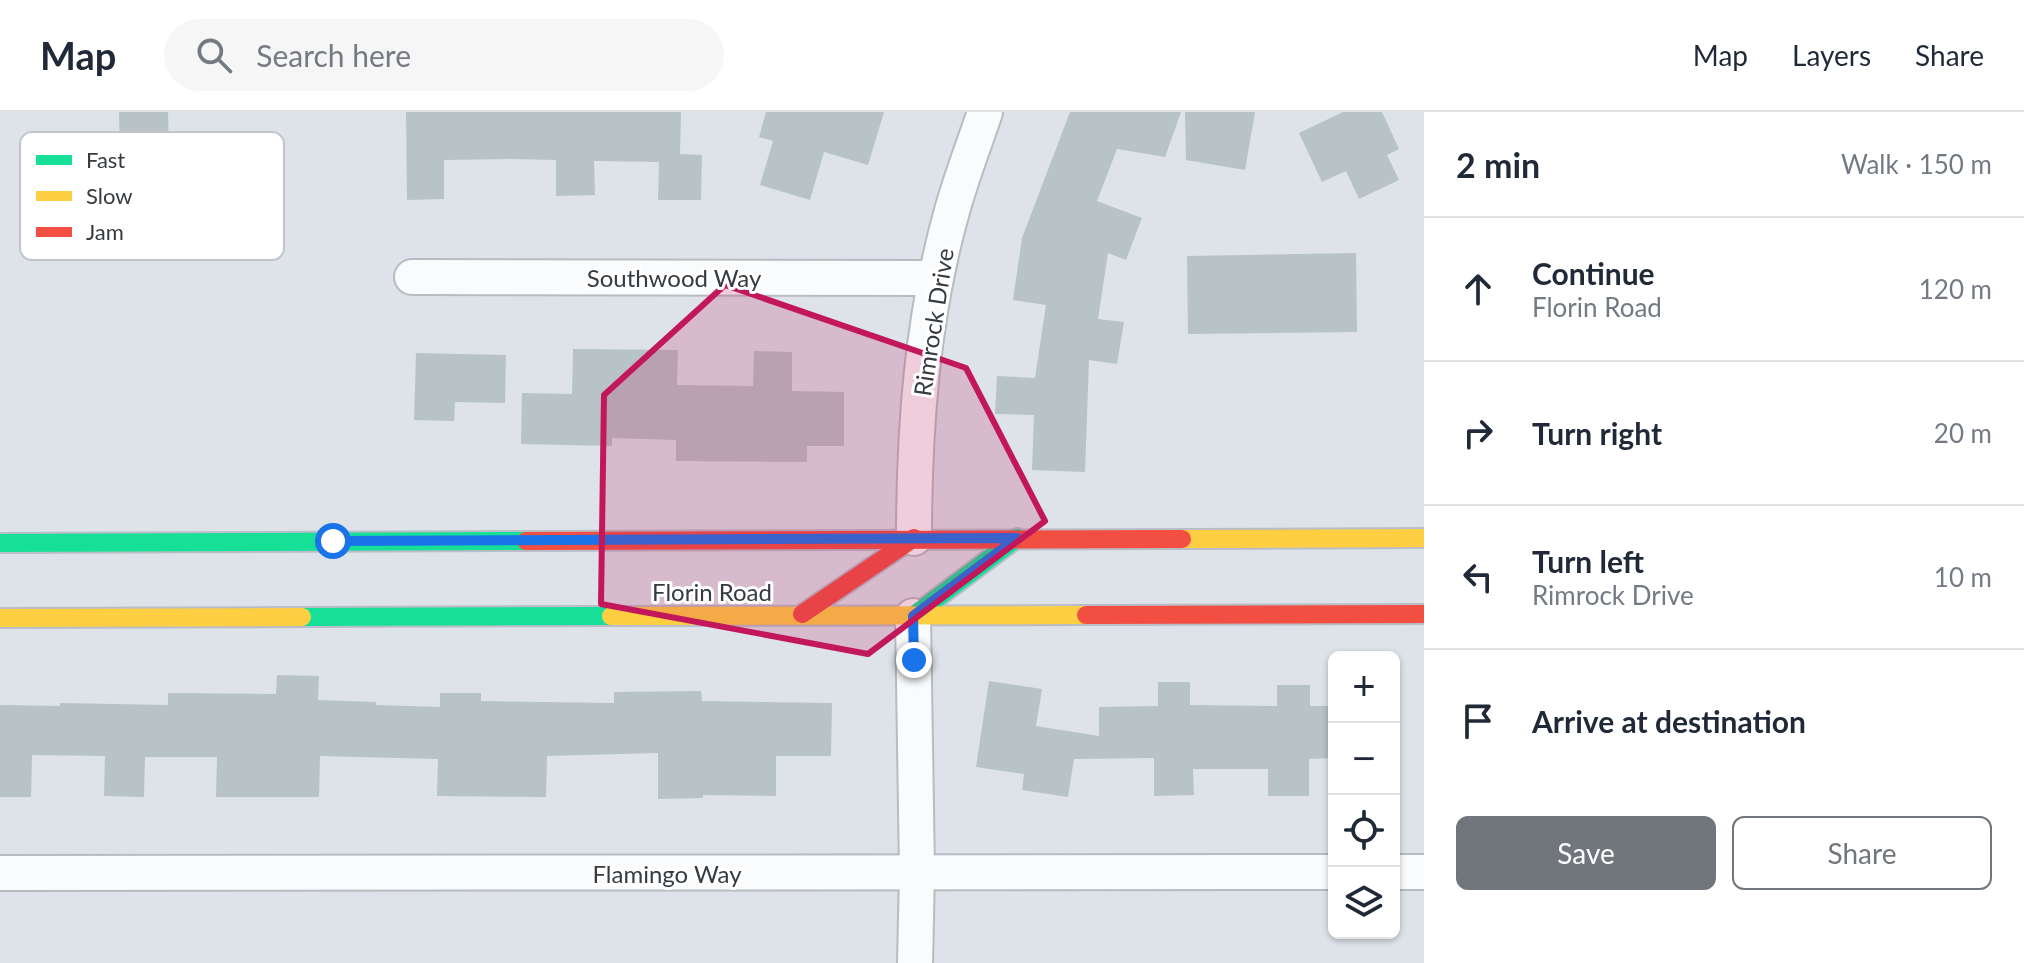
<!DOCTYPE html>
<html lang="en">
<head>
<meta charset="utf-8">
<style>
	body { margin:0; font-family:Lato,sans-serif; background:#f6f6f7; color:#1f2937 }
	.controls { position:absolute; right:24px; bottom:24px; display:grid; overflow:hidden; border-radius:12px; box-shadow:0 2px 6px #0004 }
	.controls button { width:72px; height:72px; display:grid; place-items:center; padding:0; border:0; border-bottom:2px solid #e0e1e3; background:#fff; color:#1f2937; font:40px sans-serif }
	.stop { position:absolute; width:24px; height:24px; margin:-18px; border:6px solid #1a73e8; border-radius:50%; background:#fff }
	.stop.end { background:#1a73e8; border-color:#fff; box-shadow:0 2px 8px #0008 }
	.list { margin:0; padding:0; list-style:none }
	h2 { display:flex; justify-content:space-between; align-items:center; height:104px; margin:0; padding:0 32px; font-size:34px }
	h2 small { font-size:26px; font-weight:400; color:#747a83 }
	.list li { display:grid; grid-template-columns:52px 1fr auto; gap:24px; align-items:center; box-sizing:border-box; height:144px; padding:0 32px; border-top:2px solid #e0e1e3 }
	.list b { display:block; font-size:30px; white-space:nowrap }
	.list p { margin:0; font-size:26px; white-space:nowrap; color:#747a83 }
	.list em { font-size:26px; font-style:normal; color:#747a83 }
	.actions { display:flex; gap:16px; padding:24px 32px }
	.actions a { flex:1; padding:18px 0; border:2px solid #70767b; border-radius:12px; text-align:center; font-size:28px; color:#70767b }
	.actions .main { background:#70767b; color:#fff }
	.icon { flex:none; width:44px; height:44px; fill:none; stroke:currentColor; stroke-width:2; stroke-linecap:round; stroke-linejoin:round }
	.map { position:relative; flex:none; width:1424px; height:851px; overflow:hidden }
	header { display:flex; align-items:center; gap:48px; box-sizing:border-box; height:112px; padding:0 40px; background:#fff; border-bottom:2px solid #e0e1e3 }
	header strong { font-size:38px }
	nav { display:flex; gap:44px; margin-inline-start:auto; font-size:28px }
	.search { width:560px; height:72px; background:#f6f6f7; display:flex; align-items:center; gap:20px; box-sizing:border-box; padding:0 28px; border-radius:44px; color:#747a83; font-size:30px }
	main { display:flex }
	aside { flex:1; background:#fff }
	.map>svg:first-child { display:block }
	.building { fill:#b8c3c7 }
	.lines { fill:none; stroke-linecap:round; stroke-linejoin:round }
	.street-casing { stroke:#b7bcc1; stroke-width:38 }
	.fast-casing { stroke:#b9bdc7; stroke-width:22 }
	.slow-casing { stroke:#b9bdc7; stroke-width:22 }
	.jam-casing { stroke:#b9bdc7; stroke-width:22 }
	.street { stroke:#fafbfc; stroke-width:34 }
	.fast { stroke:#16e098; stroke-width:18 }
	.slow { stroke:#ffcf43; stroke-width:18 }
	.jam { stroke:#f24e42; stroke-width:18 }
	.route { stroke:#1a73e8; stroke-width:10 }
	.marked { fill:#c2185b; fill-opacity:0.2; stroke:#c2185b; stroke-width:6; stroke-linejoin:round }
	.labels { text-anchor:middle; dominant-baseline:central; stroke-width:6; stroke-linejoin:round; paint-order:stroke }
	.street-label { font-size:24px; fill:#363b40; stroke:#fff }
	.key { fill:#fff; stroke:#c3c4c6; stroke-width:2 }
	.key-label { font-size:22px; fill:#363b40 }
</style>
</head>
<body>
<header>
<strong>Map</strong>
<div class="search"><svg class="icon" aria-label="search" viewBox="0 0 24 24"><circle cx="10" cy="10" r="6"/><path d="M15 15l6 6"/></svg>Search here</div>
<nav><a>Map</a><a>Layers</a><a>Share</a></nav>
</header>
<main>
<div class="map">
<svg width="1424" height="851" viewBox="0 0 1424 851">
	<rect width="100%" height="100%" fill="#dde3e9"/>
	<g class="building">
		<path d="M119 0H168L169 42 120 43Z"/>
		<path d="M406 0H681L680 42 702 43 701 88H658L659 50 594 49 595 83 556 84V48L512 47 444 48V87L407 88Z"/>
		<path d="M766 0H884L868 53 824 40 810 88 760 73 773 29 759 25Z"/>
		<path d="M1070 0H1181L1165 45 1117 37 1097 89 1142 106 1126 148 1108 141 1098 207 1124 210 1117 252 1089 248 1085 360 1032 358 1034 303 995 302 997 264 1035 266 1046 193 1013 188 1022 126Z"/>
		<path d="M1185 0H1255L1245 58 1186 48Z"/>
		<path d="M1343 0H1382L1399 37 1387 43 1399 68 1359 87 1346 59 1322 70 1299 21Z"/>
		<path d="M1356 141 1357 220 1188 222 1187 144Z"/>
		<path d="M573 237 678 238 677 273 753 274 754 239 792 240V279L844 280V334H807V350L676 349V328L612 326V334L521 332 522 281 572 282Z"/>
		<path d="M416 241 506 243 505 291 455 290 454 309 414 308Z"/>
		<path d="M277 563 319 564 318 588 376 590V593L440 595V581H481V589L614 591V580L701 579 702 589 832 591 831 644H776V684L703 683V686L658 687V641L547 644 546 685 437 684 438 647 320 644 319 685H216L217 645H145L144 685 104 684 105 644 32 643 31 685H0V593L60 594V591L168 593V581L276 582Z"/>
		<path d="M989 569 1042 577 1036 614 1099 624V595L1158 594V570H1190V593L1277 594V573H1310V594H1334V646L1309 647V684H1268V657H1193L1194 683 1154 684V646L1074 647 1068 685 1022 678 1024 662 976 655Z"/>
	</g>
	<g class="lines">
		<defs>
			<g id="street">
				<path d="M412 165 936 166"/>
				<path d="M914 426C914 317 922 205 952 99 961 66 974 33 985 0"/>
				<path d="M913 504 917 761 915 851"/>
				<path d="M1394 760H1424"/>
				<path d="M0 761 1334 760"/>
			</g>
			<g id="fast">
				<path d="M0 431 526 429"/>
				<path d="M913 504 1017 426"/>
				<path d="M302 505 611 504"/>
			</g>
			<g id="slow">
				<path d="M1182 427 1424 426"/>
				<path d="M611 504 1086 503"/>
				<path d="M0 506 302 505"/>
			</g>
			<g id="jam">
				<path d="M526 429 1182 427"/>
				<path d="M802 502 914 426"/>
				<path d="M1086 503 1424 502"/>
			</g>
		</defs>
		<use href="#street" class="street-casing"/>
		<use href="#fast" class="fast-casing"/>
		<use href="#slow" class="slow-casing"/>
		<use href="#jam" class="jam-casing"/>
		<use href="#street" class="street"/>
		<use href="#fast" class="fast"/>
		<use href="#slow" class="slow"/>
		<use href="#jam" class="jam"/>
	</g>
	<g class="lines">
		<path class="route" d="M333 429 1017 426 913 504 914 548"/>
	</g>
	<path class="marked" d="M725 173 966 256 1045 409 868 542 601 492 604 283Z"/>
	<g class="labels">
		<g class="street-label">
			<text x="674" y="165">Southwood Way</text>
			<text transform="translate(933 210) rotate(-81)">Rimrock Drive</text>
			<text x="712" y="479">Florin Road</text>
			<text x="667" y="761">Flamingo Way</text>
		</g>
	</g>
	<rect x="20" y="20" width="264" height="128" rx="12" class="key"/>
	<rect x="36" y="43" width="36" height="10" fill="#16e098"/>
	<rect x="36" y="79" width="36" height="10" fill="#ffcf43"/>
	<rect x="36" y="115" width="36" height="10" fill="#f24e42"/>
	<g class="key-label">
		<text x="86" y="56">Fast</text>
		<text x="86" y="92">Slow</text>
		<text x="86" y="128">Jam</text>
	</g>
</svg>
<div class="controls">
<button>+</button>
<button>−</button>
<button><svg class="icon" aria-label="locate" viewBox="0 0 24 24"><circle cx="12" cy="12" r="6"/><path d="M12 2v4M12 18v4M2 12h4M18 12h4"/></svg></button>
<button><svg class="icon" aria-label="layers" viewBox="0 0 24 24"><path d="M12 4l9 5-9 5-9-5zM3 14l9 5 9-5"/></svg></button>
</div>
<div class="stop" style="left:333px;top:429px"></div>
<div class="stop end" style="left:914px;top:548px"></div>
</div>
<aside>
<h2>2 min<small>Walk · 150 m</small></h2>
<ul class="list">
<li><svg class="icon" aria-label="ahead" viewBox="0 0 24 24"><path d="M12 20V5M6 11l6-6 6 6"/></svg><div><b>Continue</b><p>Florin Road</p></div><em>120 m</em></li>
<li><svg class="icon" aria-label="right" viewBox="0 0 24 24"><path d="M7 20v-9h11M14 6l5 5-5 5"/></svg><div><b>Turn right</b></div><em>20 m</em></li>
<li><svg class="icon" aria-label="left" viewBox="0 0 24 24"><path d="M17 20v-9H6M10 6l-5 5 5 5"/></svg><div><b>Turn left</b><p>Rimrock Drive</p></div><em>10 m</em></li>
<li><svg class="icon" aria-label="arrive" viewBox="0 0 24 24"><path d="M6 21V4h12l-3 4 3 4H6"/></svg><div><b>Arrive at destination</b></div></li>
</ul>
<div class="actions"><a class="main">Save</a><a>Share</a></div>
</aside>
</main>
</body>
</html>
